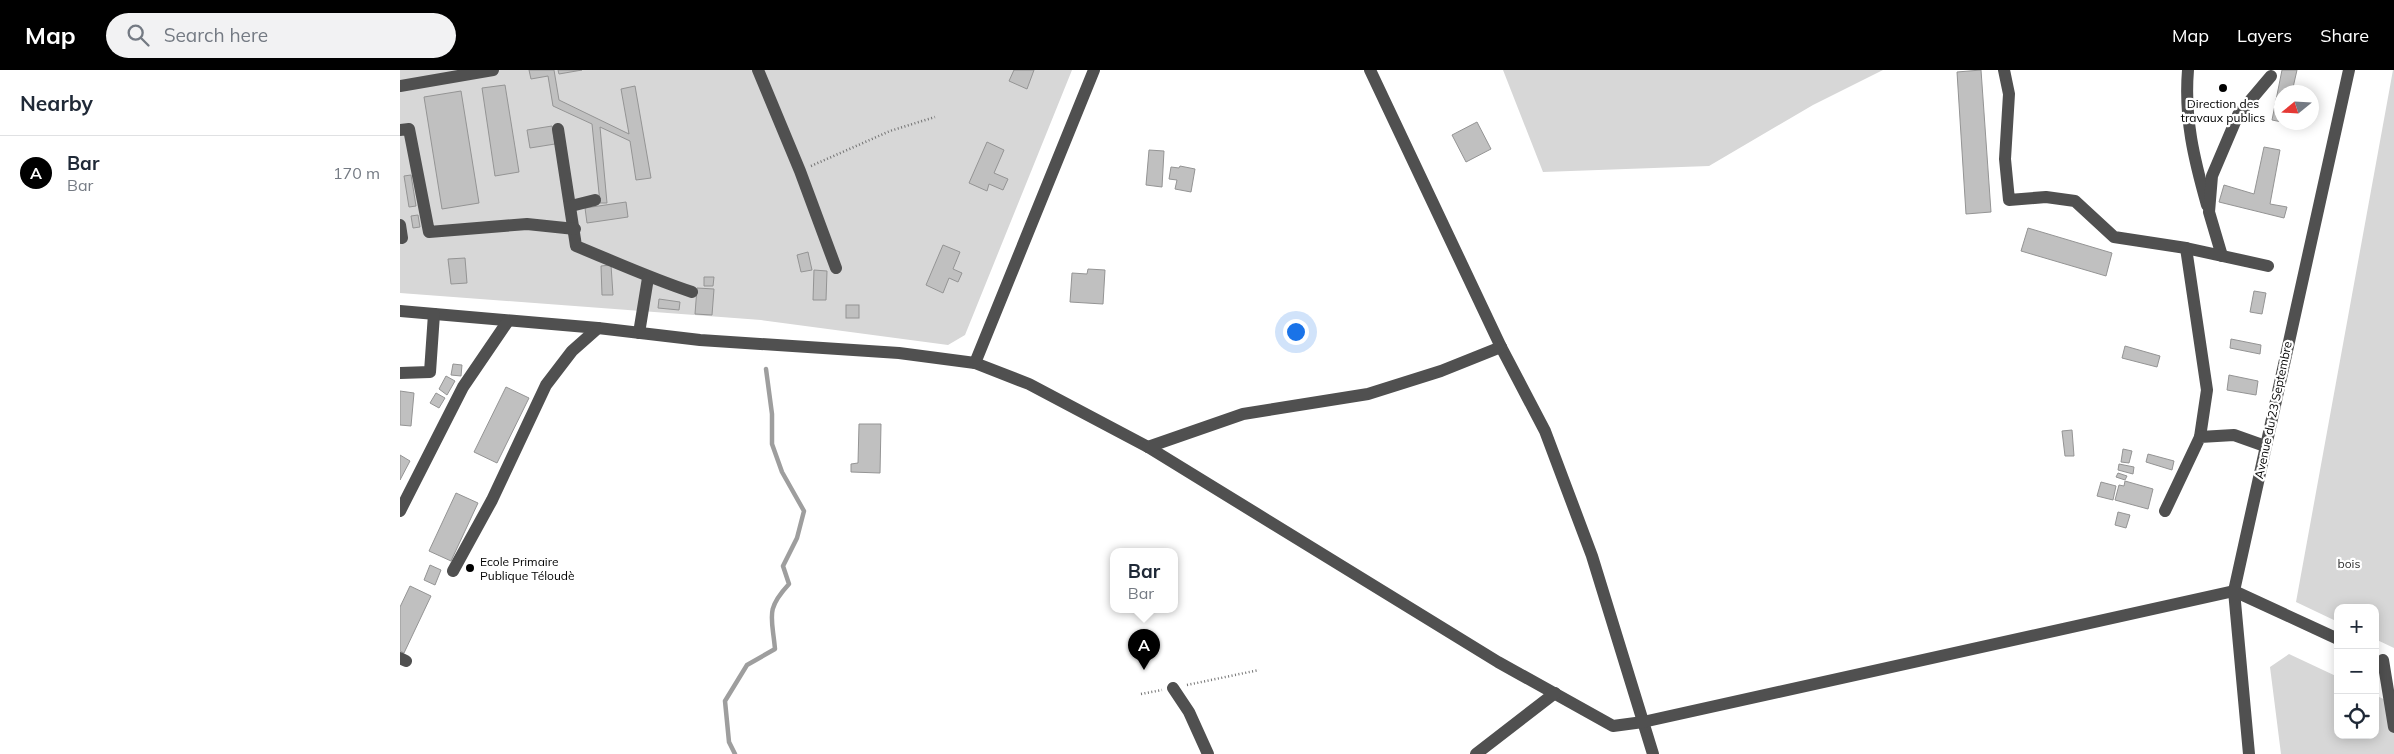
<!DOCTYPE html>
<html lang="en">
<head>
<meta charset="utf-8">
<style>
	body { margin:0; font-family:Mulish,sans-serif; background:#f2f2f3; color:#1f2937 }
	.controls { position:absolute; right:15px; bottom:15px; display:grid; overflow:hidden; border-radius:10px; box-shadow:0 2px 12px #0003 }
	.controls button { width:45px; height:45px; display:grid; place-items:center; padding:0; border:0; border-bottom:1px solid #e0e1e3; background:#fff; color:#1f2937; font:25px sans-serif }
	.compass { position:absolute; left:1874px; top:15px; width:45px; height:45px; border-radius:50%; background:#fff; box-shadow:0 2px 12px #0003; rotate:252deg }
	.you { position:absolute; left:895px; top:261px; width:18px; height:18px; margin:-12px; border:4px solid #fff; border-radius:50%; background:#1a73e8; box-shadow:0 0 0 8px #1a73e833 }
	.badge { display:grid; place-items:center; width:32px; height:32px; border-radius:50%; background:#000; color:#fff; font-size:16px; font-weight:700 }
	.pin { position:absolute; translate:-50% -41px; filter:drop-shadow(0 1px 2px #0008) }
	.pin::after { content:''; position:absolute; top:26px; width:18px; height:15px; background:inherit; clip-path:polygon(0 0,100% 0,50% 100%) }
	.popup { position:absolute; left:710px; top:478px; width:68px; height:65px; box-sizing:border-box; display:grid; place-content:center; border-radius:10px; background:#fff; filter:drop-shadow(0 1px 4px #0005); font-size:16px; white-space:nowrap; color:#747a83 }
	.popup b { font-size:19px; color:#1f2937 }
	.popup::after { content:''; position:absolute; left:50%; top:100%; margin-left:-10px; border:10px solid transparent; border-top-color:#fff }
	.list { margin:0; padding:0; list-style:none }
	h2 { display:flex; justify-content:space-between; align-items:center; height:65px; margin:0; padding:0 20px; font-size:21px }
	h2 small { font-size:16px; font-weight:400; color:#747a83 }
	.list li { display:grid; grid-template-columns:32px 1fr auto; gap:15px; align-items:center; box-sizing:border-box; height:75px; padding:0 20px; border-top:1px solid #e0e1e3 }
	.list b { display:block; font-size:19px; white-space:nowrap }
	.list p { margin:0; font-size:16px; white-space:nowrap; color:#747a83 }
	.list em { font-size:16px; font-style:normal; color:#747a83 }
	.icon { flex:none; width:28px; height:28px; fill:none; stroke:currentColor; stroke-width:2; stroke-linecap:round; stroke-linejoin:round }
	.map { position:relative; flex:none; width:1994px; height:684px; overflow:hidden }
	header { display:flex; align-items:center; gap:30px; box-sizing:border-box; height:70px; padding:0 25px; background:#000; color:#fff }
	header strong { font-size:24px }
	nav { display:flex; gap:28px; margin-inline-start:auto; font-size:18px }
	.search { width:350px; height:45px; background:#f2f2f3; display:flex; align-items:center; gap:12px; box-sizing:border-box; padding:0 18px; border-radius:28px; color:#747a83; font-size:19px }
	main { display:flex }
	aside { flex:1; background:#fff }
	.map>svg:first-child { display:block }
	.green { fill:#d7d7d7 }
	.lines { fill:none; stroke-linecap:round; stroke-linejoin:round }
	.stream { stroke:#9e9e9e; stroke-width:4.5 }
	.building { fill:#c0c0c0; stroke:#949494 }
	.path { stroke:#727272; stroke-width:2.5; stroke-dasharray:1 2.5; stroke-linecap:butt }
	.minor { stroke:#505050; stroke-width:12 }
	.poi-dot { fill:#000; stroke:#fff; stroke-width:2 }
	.labels { text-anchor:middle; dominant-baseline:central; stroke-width:4.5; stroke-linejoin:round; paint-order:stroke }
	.poi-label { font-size:12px; fill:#000; stroke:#fff }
	.street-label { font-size:12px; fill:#000; stroke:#fff }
	.park-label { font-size:12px; fill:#2e2e2e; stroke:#fff }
</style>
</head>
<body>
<header>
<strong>Map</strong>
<div class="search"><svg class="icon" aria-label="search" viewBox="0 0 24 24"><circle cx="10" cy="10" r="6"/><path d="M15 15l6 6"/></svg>Search here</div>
<nav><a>Map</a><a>Layers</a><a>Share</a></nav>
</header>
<main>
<aside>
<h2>Nearby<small></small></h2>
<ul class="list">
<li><span class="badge">A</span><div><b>Bar</b><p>Bar</p></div><em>170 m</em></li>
</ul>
</aside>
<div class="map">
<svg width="1994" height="684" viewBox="0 0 1994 684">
	<rect width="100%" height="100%" fill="#fff"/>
	<g class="green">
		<path d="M0 0H672L565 265 548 275 361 250 0 223Z"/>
		<path d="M1103 0H1483L1413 35 1309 96 1143 102Z"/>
		<path d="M1993 0H1994V578L1975 569V538H1938V552L1896 532Z"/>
		<path d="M1889 584 1938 607V665H1975V625L1994 634V684H1881L1870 597Z"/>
	</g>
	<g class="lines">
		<path class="stream" d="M335 684 329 672 325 631 347 595 375 579C372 546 365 540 389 514L383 496 397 468 404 441 382 402 372 374V344L366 299"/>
	</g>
	<g class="building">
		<path d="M129 0H154L159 30 229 64 221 19 235 16 251 108 236 110 230 71 200 57 207 133H200L192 54 153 36 148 6 131 9Z"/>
		<path d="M158 0H182L159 4Z"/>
		<path d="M614 0H634L627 19 609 11Z"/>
		<path d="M1581 0 1591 142 1566 144 1557 2Z"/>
		<path d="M1882 0H1897L1892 22H1882V52L1872 50Z"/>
		<path d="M105 15 119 102 95 106 82 18Z"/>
		<path d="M61 21 79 133 42 139 24 27Z"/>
		<path d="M1077 52 1091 79 1066 92 1052 65Z"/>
		<path d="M152 56 155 74 130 78 127 60Z"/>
		<path d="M587 72 604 80 594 103 608 109 603 120 589 114 587 121 569 113Z"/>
		<path d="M1864 77 1880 80 1870 134 1887 137 1884 148 1819 132 1824 115 1854 124Z"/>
		<path d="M749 80 764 81 762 117 746 115Z"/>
		<path d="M780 96 795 99 791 122 775 119 777 110 769 109 771 97 779 98Z"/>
		<path d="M11 105 16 136 9 137 4 106Z"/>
		<path d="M226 132 228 147 187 153 185 138Z"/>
		<path d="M18 145 20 157 13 158 11 146Z"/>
		<path d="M1628 158 1712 183 1706 206 1621 181Z"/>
		<path d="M543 175 560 182 553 199 562 203 558 212 549 208 543 223 526 215Z"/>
		<path d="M408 182 412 200 401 202 397 185Z"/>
		<path d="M65 188 67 213 51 214 48 189Z"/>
		<path d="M211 195 213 225H202L201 196Z"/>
		<path d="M688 199 705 200 703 234 670 232 672 203 687 204Z"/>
		<path d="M414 200 427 201 426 230H413Z"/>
		<path d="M304 207H314L313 216H304Z"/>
		<path d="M297 218 314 219 312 245 295 244Z"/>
		<path d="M1854 221 1866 223 1862 244 1850 242Z"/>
		<path d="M259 229 280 232 279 240 258 238Z"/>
		<rect x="446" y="235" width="13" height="13"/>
		<path d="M1831 269 1861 275 1860 284 1830 278Z"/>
		<path d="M1725 276 1760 286 1757 297 1722 288Z"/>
		<path d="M53 294 62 295 61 306 51 305Z"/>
		<path d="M1829 305 1858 311 1856 325 1827 320Z"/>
		<path d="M46 306 55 311 47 325 39 319Z"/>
		<path d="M106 317 129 328 97 393 74 382Z"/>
		<path d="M0 321 14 323 11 356 0 355Z"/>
		<path d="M36 323 45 328 39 338 30 333Z"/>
		<path d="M459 354H481L480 403 451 402V394L458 393Z"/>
		<path d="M1672 360 1674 386H1665L1662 361Z"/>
		<path d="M1723 379 1732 381 1729 393 1721 392Z"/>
		<path d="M1748 384 1774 391 1772 400 1746 392Z"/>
		<path d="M0 385 10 391 0 410Z"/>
		<path d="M1719 394 1734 397 1733 404 1718 400Z"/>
		<path d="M1718 403 1727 406 1725 410 1716 407Z"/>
		<path d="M1725 411 1753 419 1748 439 1715 430 1719 415 1724 416Z"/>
		<path d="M1701 412 1716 416 1713 430 1697 426Z"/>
		<path d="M56 423 78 433 51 491 29 481Z"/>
		<path d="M1718 442 1730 445 1726 458 1715 455Z"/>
		<path d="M30 495 41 500 35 515 24 510Z"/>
		<path d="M10 516 31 526 4 583 0 581V537Z"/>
	</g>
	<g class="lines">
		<g class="path">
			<path d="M411 96 490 61 535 47"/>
			<path d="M787 615 859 600"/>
			<path d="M741 624 762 620"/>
		</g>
		<g class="minor">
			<path d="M358 0 400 101 436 198"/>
			<path d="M970 0 1101 277 1145 361 1192 486 1253 684"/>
			<path d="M1604 0 1609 24 1605 89 1609 130 1646 127 1675 131 1714 167 1786 178"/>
			<path d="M1788 0C1784 48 1794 89 1807 135"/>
			<path d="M0 16 93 0"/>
			<path d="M158 59 176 176C215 192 252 209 292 222"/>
			<path d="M0 60 9 59 29 162 127 154 175 159"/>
			<path d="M171 136 195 130"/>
			<path d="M0 155 2 168"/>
			<path d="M1822 186 1809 142 1812 106 1838 45 1871 6"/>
			<path d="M0 241 198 258 300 270 499 283 575 293 629 314 748 377 1098 592 1213 656 1243 652 1834 521 1938 569"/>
			<path d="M239 263 248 208"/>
			<path d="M575 293 694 0"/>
			<path d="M0 303 30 302 34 244"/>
			<path d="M1800 367 1807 320 1786 178 1868 196"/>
			<path d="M748 377 843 344 968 324 1041 301 1101 277"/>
			<path d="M0 441 63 317 108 251"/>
			<path d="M1765 441 1800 367 1834 365 1865 376"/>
			<path d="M53 501 92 430 146 315 172 281 198 258"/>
			<path d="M0 588 6 591"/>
			<path d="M1983 590 1994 657"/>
			<path d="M773 618 789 642 808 684"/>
			<path d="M1076 684 1155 623"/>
			<path d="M1849 684 1834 521 1949 0"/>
		</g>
	</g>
	<g class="poi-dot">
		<circle cx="1823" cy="18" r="5"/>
		<circle cx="70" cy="498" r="5"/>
	</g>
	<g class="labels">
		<g class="poi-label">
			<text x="1823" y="33">Direction des<tspan x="1823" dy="14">travaux publics</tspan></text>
			<text x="80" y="491" text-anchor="start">Ecole Primaire<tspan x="80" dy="14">Publique Téloudè</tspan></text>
		</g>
		<g class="street-label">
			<text transform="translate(1873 340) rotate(-78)">Avenue du 23 Septembre</text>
		</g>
		<g class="park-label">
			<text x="1949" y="493">bois</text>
		</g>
	</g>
</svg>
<div class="controls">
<button>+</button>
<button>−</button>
<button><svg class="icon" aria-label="locate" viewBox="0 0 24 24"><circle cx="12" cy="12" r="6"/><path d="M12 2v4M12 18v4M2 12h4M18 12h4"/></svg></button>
</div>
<svg class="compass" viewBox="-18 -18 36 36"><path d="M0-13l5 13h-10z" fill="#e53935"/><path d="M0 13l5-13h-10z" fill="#747a83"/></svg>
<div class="you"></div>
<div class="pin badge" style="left:744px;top:600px">A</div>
<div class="popup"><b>Bar</b>Bar</div>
</div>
</main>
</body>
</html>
